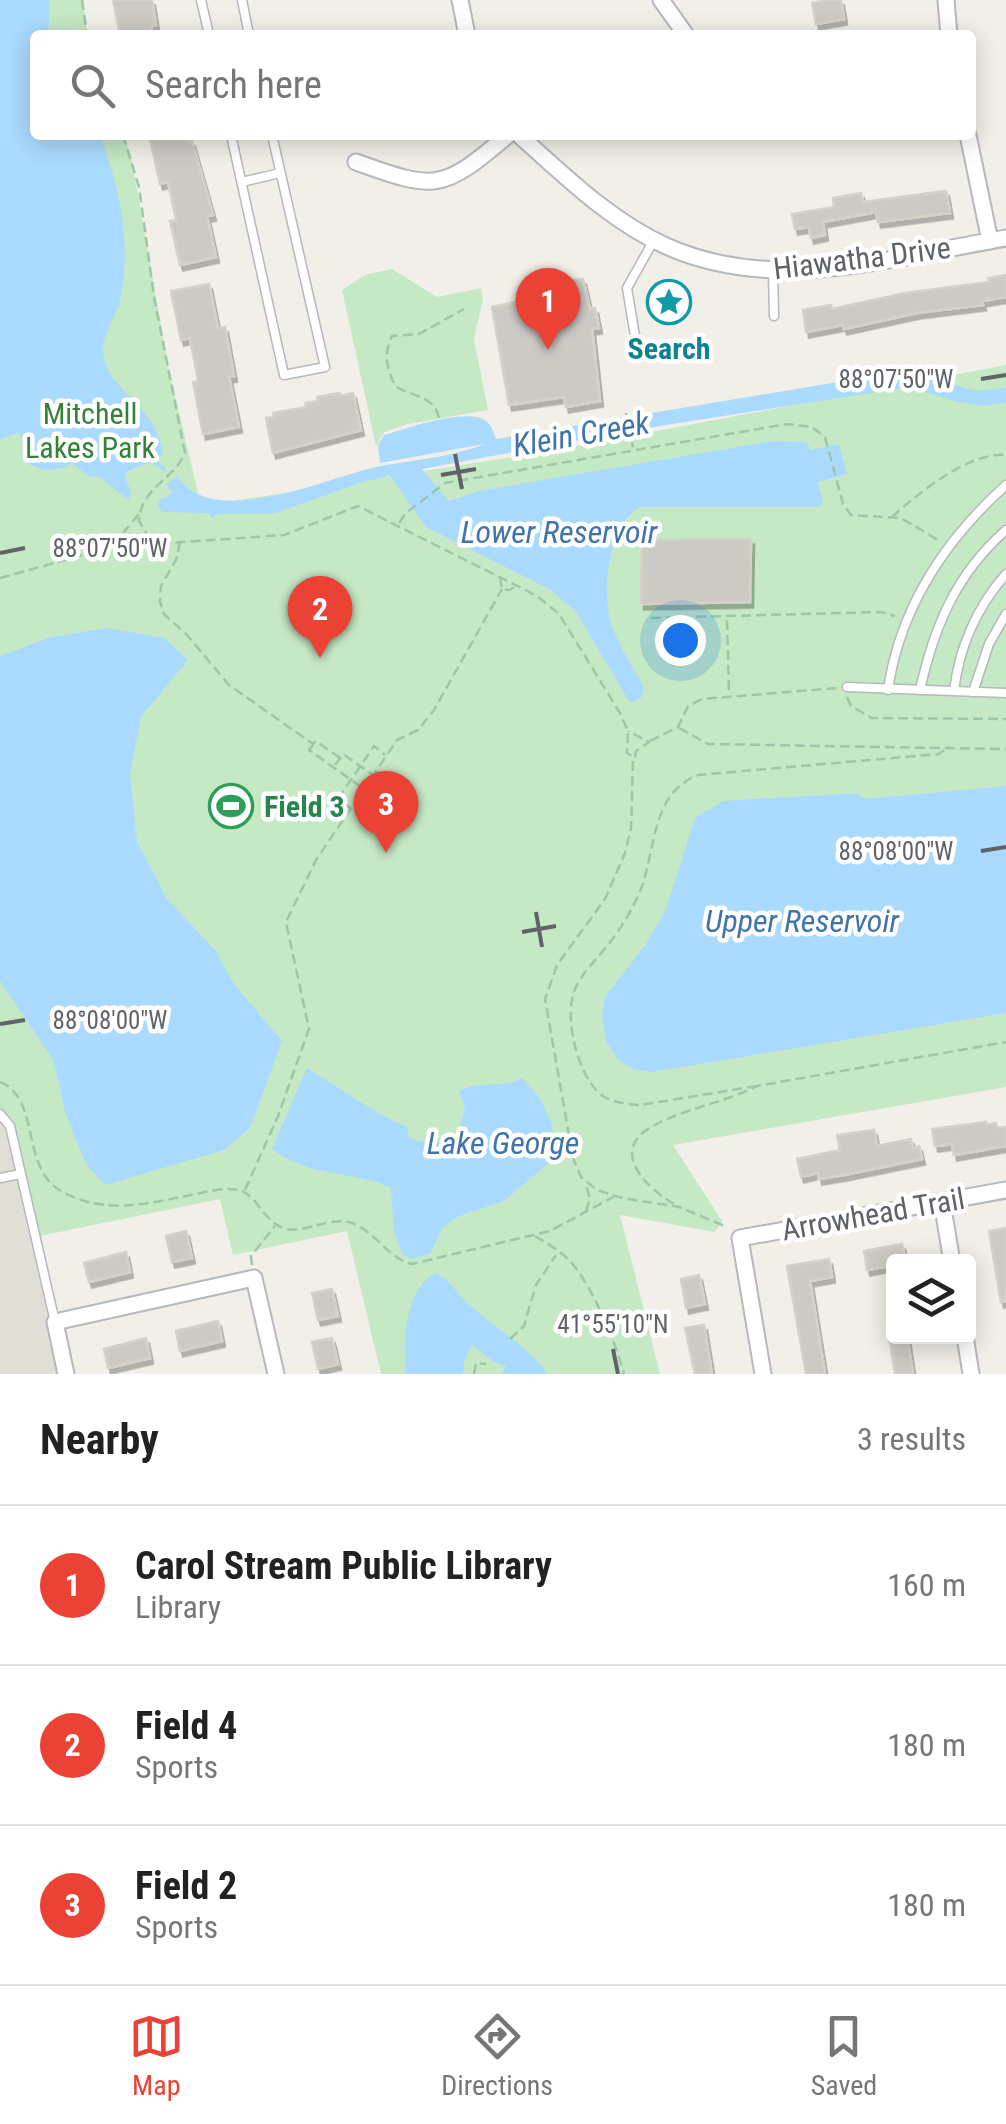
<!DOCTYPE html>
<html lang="en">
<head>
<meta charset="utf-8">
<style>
	body { margin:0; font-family:"Roboto Condensed",sans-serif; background:#f6f6f6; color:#222 }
	.controls { position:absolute; right:30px; bottom:30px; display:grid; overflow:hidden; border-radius:10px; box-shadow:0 5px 25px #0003 }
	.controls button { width:90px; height:90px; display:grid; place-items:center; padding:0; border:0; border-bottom:2px solid #e0e0e0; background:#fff; color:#222; font:50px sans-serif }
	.you { position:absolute; left:680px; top:640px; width:35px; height:35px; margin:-25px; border:8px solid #fff; border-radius:50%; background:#1a73e8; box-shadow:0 0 0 15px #1a73e833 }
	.badge { display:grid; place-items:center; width:65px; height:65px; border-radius:50%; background:#ea4335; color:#fff; font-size:32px; font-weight:700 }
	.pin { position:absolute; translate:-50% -82px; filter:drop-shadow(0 2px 5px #0008) }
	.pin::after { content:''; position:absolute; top:52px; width:35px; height:30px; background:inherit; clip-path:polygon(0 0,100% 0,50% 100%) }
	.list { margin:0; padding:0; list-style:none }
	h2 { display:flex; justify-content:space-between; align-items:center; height:130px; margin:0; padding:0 40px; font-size:42px }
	h2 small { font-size:32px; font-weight:400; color:#767676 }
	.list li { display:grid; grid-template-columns:65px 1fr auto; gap:30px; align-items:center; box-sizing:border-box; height:160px; padding:0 40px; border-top:2px solid #e0e0e0 }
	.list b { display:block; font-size:38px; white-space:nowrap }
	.list p { margin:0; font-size:32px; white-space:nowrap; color:#767676 }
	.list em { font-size:32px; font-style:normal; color:#767676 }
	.icon { flex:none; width:55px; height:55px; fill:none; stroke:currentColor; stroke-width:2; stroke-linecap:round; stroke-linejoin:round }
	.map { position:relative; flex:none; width:1006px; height:1374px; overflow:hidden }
	.search { position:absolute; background:#fff; box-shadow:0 5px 25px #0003; left:30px; right:30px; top:30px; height:110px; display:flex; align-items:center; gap:25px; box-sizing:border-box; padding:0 35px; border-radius:10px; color:#767676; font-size:38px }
	.sheet { height:610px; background:#fff }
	nav { display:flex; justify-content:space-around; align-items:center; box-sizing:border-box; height:140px; border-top:2px solid #e0e0e0; background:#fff; font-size:28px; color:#767676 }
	nav a { display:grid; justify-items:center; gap:5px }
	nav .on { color:#ea4335 }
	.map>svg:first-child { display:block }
	.education { fill:#e1ded6 }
	.green { fill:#c5e8c5 }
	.water { fill:#aadaff }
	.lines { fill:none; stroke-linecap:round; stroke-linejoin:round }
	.stream { stroke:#aadaff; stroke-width:4 }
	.building { fill:#cccac5; stroke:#d6d1c6; stroke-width:2.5; filter:url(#shadow) }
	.service-casing { stroke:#b5b8bc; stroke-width:11 }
	.minor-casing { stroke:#b5b8bc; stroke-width:19 }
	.path { stroke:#9cc7a9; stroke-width:2.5; stroke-dasharray:10 5; stroke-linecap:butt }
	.service { stroke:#fff; stroke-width:8 }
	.minor { stroke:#fff; stroke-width:15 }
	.ticks { fill:none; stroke:#5f6368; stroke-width:4 }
	.labels { text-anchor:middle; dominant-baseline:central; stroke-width:9; stroke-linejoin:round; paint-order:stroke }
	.street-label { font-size:30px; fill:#5f6368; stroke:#fff }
	.culture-label { font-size:30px; font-weight:bold; fill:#0d838f; stroke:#fff }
	.park-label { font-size:30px; fill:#348238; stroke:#fff }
	.leisure-label { font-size:30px; font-weight:bold; fill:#27864d; stroke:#fff; text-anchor:start }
	.water-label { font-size:32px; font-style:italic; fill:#4174aa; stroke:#fff }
	.ticks-label { font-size:25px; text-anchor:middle; fill:#5f6368; stroke:#fff; stroke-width:9; stroke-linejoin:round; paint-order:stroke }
</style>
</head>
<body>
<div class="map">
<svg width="1006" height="1374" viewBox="0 0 1006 1374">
	<defs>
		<filter id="shadow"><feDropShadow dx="3" dy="5.5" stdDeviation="0" flood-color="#0004"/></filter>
	</defs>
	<rect width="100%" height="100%" fill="#f1efe8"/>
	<path class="education" d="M0 1118 6 1125 61 1374H0Z"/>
	<g class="green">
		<path d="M0 0H82L88 35H35V135H124L131 156 168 365 201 506 545 452 1006 365V1087L673 1145 722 1221 715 1232 620 1215 660 1374H381L347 1231 233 1255 220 1199 35 1237 10 1126 0 1114Z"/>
		<path d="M392 269 437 297 481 288 483 299 474 339 488 410 408 424 384 432 376 446 342 290 365 275Z"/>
	</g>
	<g class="water">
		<path d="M0 0H50L48 35H35V135H99C120 185 132 246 120 300 115 321 100 335 104 358 110 391 155 404 163 453 153 465 139 464 127 472L125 478 131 491 128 500 101 478 88 476 71 462 66 468 45 470 28 464 24 459 25 440 18 433 0 439Z"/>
		<path d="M908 373 977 391 1006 388V403L981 406 958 402 909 387 634 430 422 469 449 501 479 491 773 441 806 442 811 450 839 444 847 474 818 482 823 502 819 507H640C608 525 601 591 611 623 618 645 633 667 644 687L641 698 630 703 577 613 551 590 426 527 390 476 366 481 275 513 219 514 211 517 209 513 162 512 158 506 159 501 173 493 166 484 177 476C213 531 324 479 372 468 408 460 451 458 484 444L380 463 378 445 384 435C408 428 460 409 483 419 491 423 493 431 496 439L886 374Z"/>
		<path d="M106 628 164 638 188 660 141 717 130 773 137 842 167 899 215 950 234 984 282 1041 250 1128 224 1150 105 1185 86 1164 65 1112 54 1061 0 981V656L51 637Z"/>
		<path d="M1006 786V1013L652 1072 635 1070 618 1060 606 1041 602 1015 605 997 646 944 666 909 695 818 723 801 857 793 865 799Z"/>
		<path d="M307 1068 378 1113 407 1127 409 1137C424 1148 444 1140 459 1131L465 1109 459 1091C479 1080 503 1089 522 1078L539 1097 553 1126 549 1138 552 1147V1160L504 1201 459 1216 443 1227 430 1254 412 1259 403 1255 394 1231 391 1188C353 1170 308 1178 272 1149Z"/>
		<path d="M436 1273C453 1283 456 1293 470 1305 496 1329 527 1346 548 1374H502L506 1366 495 1363 472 1345 464 1361 463 1374H406C403 1344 404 1288 436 1273Z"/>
	</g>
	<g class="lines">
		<path class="stream" d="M155 462 164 469"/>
	</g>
	<g class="building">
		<path d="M113 0H152L156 25 151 26 152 35H120Z"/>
		<path d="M828 0H841L844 19 816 24 812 3Z"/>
		<path d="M149 135H188L189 142 192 141 213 215 207 216 216 257 180 265 170 221 176 220 168 182 160 184Z"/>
		<path d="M946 191 950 213 878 222 876 212 823 222 825 235 811 238 809 227 795 229 792 214 834 207 833 198 861 193 863 202Z"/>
		<path d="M1006 275V297L982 301 983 305 917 313 844 329 843 325 806 332 803 310 831 305 832 309 905 293 989 282 988 278Z"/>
		<path d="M583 279 590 309 595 308 599 328 592 329 600 401 566 407 564 397 509 405 492 307 547 295 545 283Z"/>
		<path d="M209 284 218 329 225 327 234 376 229 377 239 427 203 434 193 382 198 381 190 338 181 340 171 291Z"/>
		<path d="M340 393V396L353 393 361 430 273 453 266 418 274 417 273 413 306 407 305 403 318 401 317 397Z"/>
		<path d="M751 539 750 602 641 604 642 540Z"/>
		<path d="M986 1122V1125L996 1123 997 1128 1006 1127V1146L954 1155 952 1144 935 1146 932 1129Z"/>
		<path d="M874 1130 877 1146 911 1139 913 1148 919 1146 922 1159 844 1175 819 1179 818 1173 801 1177 797 1159 840 1150 837 1135Z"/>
		<path d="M1006 1228V1301L1001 1302 989 1231Z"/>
		<path d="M186 1231 192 1258 172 1262 166 1236Z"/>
		<path d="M902 1244 906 1262H894V1265L867 1270 864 1251Z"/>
		<path d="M126 1252 130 1272 89 1282 84 1263Z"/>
		<path d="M829 1259 832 1277 810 1281 825 1374H806L787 1266Z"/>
		<path d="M699 1275 705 1304 686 1308 681 1279Z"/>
		<path d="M332 1289 338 1316 318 1320 312 1293Z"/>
		<path d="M218 1321 222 1341 180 1351 176 1331Z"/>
		<path d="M704 1325 712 1374H695L685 1328Z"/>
		<path d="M889 1336H907L913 1374H895Z"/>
		<path d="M146 1338 150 1358 108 1368 104 1349Z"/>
		<path d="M332 1338 338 1364 318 1369 312 1342Z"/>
	</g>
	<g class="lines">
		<defs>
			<g id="service">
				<path d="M201 0 209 35"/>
				<path d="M242 0 249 35"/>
				<path d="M231 135 284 375 325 367 272 135"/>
				<path d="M242 182 280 173"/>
				<path d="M773 272 774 316"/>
				<path d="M636 342 627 288 654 240"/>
				<path d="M847 687 1006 693"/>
				<path d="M888 690C900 607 944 541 1006 485"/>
				<path d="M920 690C934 627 956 574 1006 530"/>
				<path d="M954 691C959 648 977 607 1006 574"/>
				<path d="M973 692 989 644 1006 614"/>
				<path d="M0 1114 10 1126 55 1322"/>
				<path d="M0 1178 21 1174"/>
			</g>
			<g id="minor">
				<path d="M460 0 467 35"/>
				<path d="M661 0 686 35"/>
				<path d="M946 0 949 35"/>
				<path d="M519 135C564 175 610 221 666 246 775 295 894 257 1006 238"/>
				<path d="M968 135 990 241"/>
				<path d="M356 162C436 191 442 191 508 135"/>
				<path d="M942 1202 952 1262"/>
				<path d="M965 1336 971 1374"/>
				<path d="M66 1374 55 1322 254 1278 276 1374"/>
				<path d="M763 1374 740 1238 1006 1190"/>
			</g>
		</defs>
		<use href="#service" class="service-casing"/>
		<use href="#minor" class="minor-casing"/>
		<g class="path">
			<path d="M82 0 87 35"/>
			<path d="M123 135 139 187 154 297 185 453C174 480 141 487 139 521L151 541"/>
			<path d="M626 413 633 447"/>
			<path d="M439 418C434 395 412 397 395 386 387 368 383 355 392 336L419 334 464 309"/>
			<path d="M892 517C919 493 968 452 1006 455"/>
			<path d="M399 523 406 513 445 483 787 424 812 427 825 437 843 504 851 515 901 518 938 540"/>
			<path d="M180 542 176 560 161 586 160 602 164 614 187 635 229 685 313 744 316 741 340 758"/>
			<path d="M113 545 139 514"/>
			<path d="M500 577 502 589 509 590 515 587"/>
			<path d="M0 578 112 547 284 535 358 506 537 596 559 614 620 713 628 731 627 753 635 758 636 751 649 742 628 731"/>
			<path d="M651 618 881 612 895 616"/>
			<path d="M727 620 729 692"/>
			<path d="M847 697 851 706 872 718 1006 719"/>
			<path d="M679 728 708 744 1006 749"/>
			<path d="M650 741 678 727 688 706 702 699 838 688"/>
			<path d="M313 745 309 750 364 789"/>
			<path d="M633 761 631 828 625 853 605 899 557 965 545 999 573 1158 581 1177 597 1190 622 1198 679 1207 727 1227"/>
			<path d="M335 765 343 754 373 775"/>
			<path d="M350 808 338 799 374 746 385 755"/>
			<path d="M0 1082C41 1098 20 1168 61 1191 105 1216 150 1203 196 1194 210 1191 228 1186 242 1191 257 1197 264 1220 281 1227 301 1236 326 1217 349 1222 374 1229 388 1259 412 1264L550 1231 615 1196"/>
			<path d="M757 1086 640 1105C628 1104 614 1103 603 1096 578 1079 563 1017 575 989 582 973 596 960 607 946 621 929 634 907 642 886 656 846 652 793 698 775L939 754 949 746"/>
			<path d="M245 1190 278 1116 309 1029 286 922 316 860 397 740 418 730 434 710 502 589"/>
			<path d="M674 1204C647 1188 607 1151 653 1126 685 1108 724 1103 757 1086L1006 1042"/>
			<path d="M586 1211 590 1199 586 1185"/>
			<path d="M535 1236C546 1243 559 1250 568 1259 592 1284 615 1341 624 1374"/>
			<path d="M252 1265 251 1256 275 1226"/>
			<path d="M510 1339 524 1326 536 1285 556 1255"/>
			<path d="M474 1374 476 1363 486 1364"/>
		</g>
		<use href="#service" class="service"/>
		<use href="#minor" class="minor"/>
	</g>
	<path class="ticks" d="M981 379 1006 375M455 454 462 489M441 475 476 469M0 553 25 548M981 851 1006 847M536 912 542 947M522 932 556 926M0 1024 25 1020M613 1349 618 1374"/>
	<defs>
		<symbol id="sight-ring" viewBox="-11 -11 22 22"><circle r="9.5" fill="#fff" stroke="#0f9aa8" stroke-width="1.5"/><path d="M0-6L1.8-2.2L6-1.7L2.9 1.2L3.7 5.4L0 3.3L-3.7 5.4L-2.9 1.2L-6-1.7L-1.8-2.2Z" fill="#0f9aa8"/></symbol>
		<symbol id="stadium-ring" viewBox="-11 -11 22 22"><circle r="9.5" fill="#fff" stroke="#2e9e5b" stroke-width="1.5"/><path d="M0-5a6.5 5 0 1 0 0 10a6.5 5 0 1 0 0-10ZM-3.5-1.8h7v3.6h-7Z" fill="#2e9e5b"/></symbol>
	</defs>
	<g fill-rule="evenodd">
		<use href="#sight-ring" x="644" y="277" width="50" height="50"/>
		<use href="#stadium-ring" x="206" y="781" width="50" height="50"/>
	</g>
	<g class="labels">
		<g class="street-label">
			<text transform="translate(862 258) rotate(-7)">Hiawatha Drive</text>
			<text transform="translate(873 1214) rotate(-10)">Arrowhead Trail</text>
		</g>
		<g class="culture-label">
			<text x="669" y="348">Search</text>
		</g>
		<g class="park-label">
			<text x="90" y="413">Mitchell<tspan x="90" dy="34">Lakes Park</tspan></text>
		</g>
		<g class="leisure-label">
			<text x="264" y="806">Field 3</text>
		</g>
		<g class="water-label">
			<text transform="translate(581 434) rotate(-10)">Klein Creek</text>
			<text x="559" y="532">Lower Reservoir</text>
			<text x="802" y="921">Upper Reservoir</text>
			<text x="503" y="1143">Lake George</text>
		</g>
	</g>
	<g class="ticks-label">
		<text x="896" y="388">88°07'50"W</text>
		<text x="110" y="557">88°07'50"W</text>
		<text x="896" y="860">88°08'00"W</text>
		<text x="110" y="1029">88°08'00"W</text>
		<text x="613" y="1333">41°55'10"N</text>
	</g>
</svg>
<div class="controls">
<button><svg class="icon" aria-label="layers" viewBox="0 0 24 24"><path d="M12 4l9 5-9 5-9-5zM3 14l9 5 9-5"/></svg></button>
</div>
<div class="you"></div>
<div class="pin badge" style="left:548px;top:350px">1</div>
<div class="pin badge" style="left:320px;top:658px">2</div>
<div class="pin badge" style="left:386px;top:853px">3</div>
<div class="search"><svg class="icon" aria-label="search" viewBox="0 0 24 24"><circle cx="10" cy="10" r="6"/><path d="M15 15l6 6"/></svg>Search here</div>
</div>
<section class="sheet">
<h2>Nearby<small>3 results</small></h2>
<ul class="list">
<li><span class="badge">1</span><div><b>Carol Stream Public Library</b><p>Library</p></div><em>160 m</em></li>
<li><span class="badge">2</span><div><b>Field 4</b><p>Sports</p></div><em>180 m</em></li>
<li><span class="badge">3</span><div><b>Field 2</b><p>Sports</p></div><em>180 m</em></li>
</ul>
</section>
<nav>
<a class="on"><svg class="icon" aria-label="map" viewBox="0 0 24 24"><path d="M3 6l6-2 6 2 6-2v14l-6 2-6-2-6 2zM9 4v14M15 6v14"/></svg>Map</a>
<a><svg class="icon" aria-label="directions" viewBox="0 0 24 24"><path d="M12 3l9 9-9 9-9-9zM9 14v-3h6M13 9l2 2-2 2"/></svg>Directions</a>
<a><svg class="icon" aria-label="saved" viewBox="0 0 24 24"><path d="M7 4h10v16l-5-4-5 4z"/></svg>Saved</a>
</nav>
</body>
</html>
